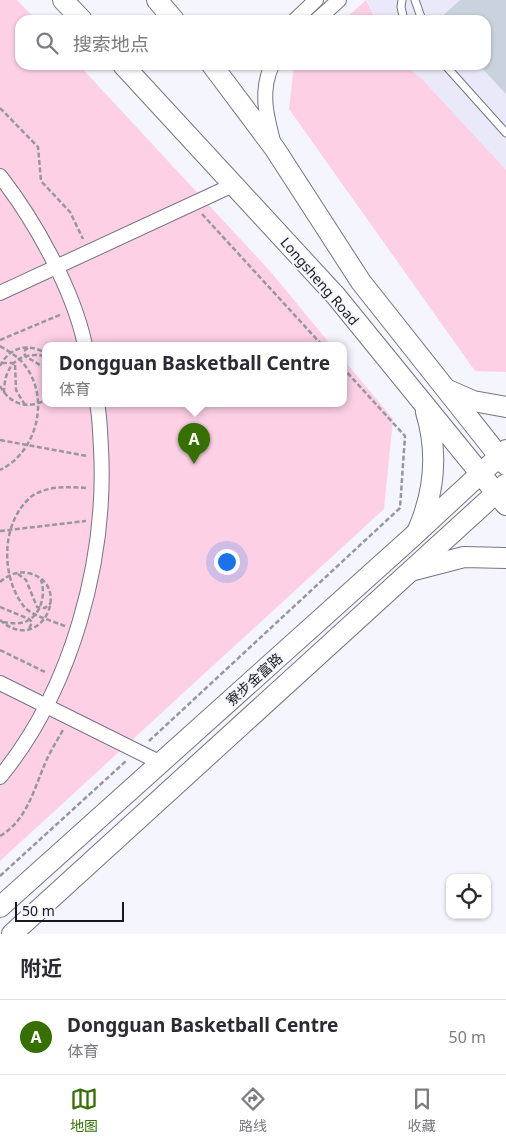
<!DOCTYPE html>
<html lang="zh">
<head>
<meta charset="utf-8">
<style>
	body { margin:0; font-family:"Noto Sans","Noto Sans SC",sans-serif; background:#f2f2f3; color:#2b2b33 }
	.controls { position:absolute; right:15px; bottom:15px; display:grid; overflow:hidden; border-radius:10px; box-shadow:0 1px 4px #0004 }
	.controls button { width:45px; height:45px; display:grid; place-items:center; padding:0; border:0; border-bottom:1px solid #e1e1e2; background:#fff; color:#2b2b33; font:25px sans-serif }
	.scale { position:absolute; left:15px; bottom:12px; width:109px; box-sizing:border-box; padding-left:5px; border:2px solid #19191d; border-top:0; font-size:14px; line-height:18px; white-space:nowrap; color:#19191d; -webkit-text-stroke:4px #f5f5fd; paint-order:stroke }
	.you { position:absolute; left:226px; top:561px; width:18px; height:18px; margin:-12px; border:4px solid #fff; border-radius:50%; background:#1a73e8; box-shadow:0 0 0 8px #1a73e833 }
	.badge { display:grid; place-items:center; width:32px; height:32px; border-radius:50%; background:#357000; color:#fff; font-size:16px; font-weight:700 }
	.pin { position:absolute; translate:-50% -41px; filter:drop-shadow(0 1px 2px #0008) }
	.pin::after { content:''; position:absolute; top:26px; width:18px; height:15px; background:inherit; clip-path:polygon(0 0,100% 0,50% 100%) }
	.popup { position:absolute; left:42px; top:342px; width:305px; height:65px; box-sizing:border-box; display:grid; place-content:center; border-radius:10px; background:#fff; filter:drop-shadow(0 1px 4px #0005); font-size:16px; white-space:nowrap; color:#7c7c81 }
	.popup b { font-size:19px; color:#2b2b33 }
	.popup::after { content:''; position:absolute; left:50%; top:100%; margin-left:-10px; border:10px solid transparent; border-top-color:#fff }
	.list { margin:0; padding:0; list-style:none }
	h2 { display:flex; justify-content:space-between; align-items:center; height:65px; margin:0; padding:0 20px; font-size:21px }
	h2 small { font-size:16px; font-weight:400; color:#7c7c81 }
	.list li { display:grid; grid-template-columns:32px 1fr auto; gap:15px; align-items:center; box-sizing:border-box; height:75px; padding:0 20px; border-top:1px solid #e1e1e2 }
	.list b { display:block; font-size:19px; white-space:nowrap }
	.list p { margin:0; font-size:16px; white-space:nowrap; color:#7c7c81 }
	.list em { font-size:16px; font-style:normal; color:#7c7c81 }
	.icon { flex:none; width:28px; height:28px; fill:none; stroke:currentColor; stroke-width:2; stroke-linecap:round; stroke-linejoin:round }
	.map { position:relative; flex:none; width:506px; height:934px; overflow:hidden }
	.search { position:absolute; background:#fff; box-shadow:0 1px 4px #0004; left:15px; right:15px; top:15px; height:55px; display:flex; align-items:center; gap:12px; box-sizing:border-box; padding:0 18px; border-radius:15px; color:#7c7c81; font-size:19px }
	.sheet { height:140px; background:#fff }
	nav { display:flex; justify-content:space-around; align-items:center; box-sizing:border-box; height:70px; border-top:1px solid #e1e1e2; background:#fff; font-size:14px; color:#7c7c81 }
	nav a { display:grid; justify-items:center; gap:2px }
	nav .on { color:#357000 }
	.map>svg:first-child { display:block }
	.built { fill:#e9e9f9 }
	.green { fill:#fdd0e6 }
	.building { fill:#cad2dd }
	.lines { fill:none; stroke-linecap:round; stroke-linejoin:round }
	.lane-casing { stroke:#757580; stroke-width:9 }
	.street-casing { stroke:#757580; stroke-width:16 }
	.secondary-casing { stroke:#757580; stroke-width:22 }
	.path { stroke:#97979d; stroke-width:2.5; stroke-dasharray:5 2.5; stroke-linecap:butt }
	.lane { stroke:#fff; stroke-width:7 }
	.street { stroke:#fff; stroke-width:14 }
	.secondary { stroke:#fff; stroke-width:20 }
	.labels { text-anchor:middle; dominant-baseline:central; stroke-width:4; stroke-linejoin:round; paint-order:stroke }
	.street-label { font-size:14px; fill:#19191d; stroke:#f5f5fd }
</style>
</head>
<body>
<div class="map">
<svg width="506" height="934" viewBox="0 0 506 934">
	<rect width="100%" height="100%" fill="#f5f5fd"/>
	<path class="built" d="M367 0H506V170L423 80 405 65H486V20H376Z"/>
	<g class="green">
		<path d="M0 0H17L36 20H20V65H79L270 271 331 345H45V403H343V359L393 419 384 509 0 861Z"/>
		<path d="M366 0 376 20H344Z"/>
		<path d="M294 65H405L423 80 506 170V372L475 371 289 109Z"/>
	</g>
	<path class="building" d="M460 0H506V94L479 65H486V20H438Z"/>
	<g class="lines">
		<defs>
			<g id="lane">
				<path d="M402 0 401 7 404 20"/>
				<path d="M415 0 422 20"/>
				<path d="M445 65 506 133"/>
			</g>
			<g id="street">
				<path d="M295 20 316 0"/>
				<path d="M317 20 339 0"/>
				<path d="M272 65C260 91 266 114 273 141"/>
				<path d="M0 176C35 221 73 289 85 345"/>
				<path d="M0 293 233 185"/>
				<path d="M0 683 161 763"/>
				<path d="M0 777C72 689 107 560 101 448 100 433 100 418 97 403"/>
			</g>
			<g id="secondary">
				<path d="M63 0 82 20"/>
				<path d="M157 0 174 20"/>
				<path d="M123 65 336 296 506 505"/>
				<path d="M212 65 275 149 361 282 506 465"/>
				<path d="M448 390 473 401 506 407"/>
				<path d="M418 530C435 491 438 452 426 412"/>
				<path d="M414 570 464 557 506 558"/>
				<path d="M0 907 411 538 506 450"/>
				<path d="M12 934 506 484"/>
			</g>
		</defs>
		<use href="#lane" class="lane-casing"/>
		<use href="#street" class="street-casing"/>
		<use href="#secondary" class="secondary-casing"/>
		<g class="path">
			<path d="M0 108 38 147 41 181 70 212 83 239"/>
			<path d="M202 214 322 345"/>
			<path d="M0 340 62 314"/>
			<path d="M0 346C8 351 16 355 22 362 51 394 39 451 0 470"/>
			<path d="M28 348 24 351 25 356 45 368"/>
			<path d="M2 363H15L16 390 25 405"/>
			<path d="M0 366C9 348 27 342 45 353"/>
			<path d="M0 386C10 404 27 410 45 400"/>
			<path d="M4 393C4 366 18 351 45 356"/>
			<path d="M0 440 87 456"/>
			<path d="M0 531 86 521"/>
			<path d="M18 574 26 580 37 607 45 608 51 603"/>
			<path d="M0 582C8 575 17 571 28 573 75 583 41 657 0 620"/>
			<path d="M0 607 29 619 32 622 29 629"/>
			<path d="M3 622C11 623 19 625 27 621 41 614 46 595 41 580"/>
			<path d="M65 626C52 621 37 617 26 609 0 579 0 522 32 496 49 485 69 487 88 488"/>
			<path d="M0 650 47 673"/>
			<path d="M149 741 400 508 405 436 343 368"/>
			<path d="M0 836C26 821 33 792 44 766 49 753 57 741 64 728"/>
			<path d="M0 876 126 761"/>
		</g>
		<use href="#lane" class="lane"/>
		<use href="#street" class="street"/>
		<use href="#secondary" class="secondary"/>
	</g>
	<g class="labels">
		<g class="street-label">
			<text transform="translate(320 281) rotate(49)">Longsheng Road</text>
			<text transform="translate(254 679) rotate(-42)">寮步金富路</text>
		</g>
	</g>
</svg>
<div class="controls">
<button><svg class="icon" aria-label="locate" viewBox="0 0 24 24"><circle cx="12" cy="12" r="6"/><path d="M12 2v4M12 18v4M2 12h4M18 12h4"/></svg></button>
</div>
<div class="scale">50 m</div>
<div class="you"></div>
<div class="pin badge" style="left:194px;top:464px">A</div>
<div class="popup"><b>Dongguan Basketball Centre</b>体育</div>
<div class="search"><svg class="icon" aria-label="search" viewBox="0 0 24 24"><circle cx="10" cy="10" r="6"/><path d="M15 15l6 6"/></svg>搜索地点</div>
</div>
<section class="sheet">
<h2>附近<small></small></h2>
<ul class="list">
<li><span class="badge">A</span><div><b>Dongguan Basketball Centre</b><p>体育</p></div><em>50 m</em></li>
</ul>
</section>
<nav>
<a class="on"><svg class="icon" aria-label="map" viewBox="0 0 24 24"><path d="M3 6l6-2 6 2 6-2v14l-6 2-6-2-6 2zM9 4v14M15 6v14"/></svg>地图</a>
<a><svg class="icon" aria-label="directions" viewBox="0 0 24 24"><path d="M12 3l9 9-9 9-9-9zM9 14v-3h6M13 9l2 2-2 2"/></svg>路线</a>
<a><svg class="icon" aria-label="saved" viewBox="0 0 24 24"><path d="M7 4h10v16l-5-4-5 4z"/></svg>收藏</a>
</nav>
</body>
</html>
